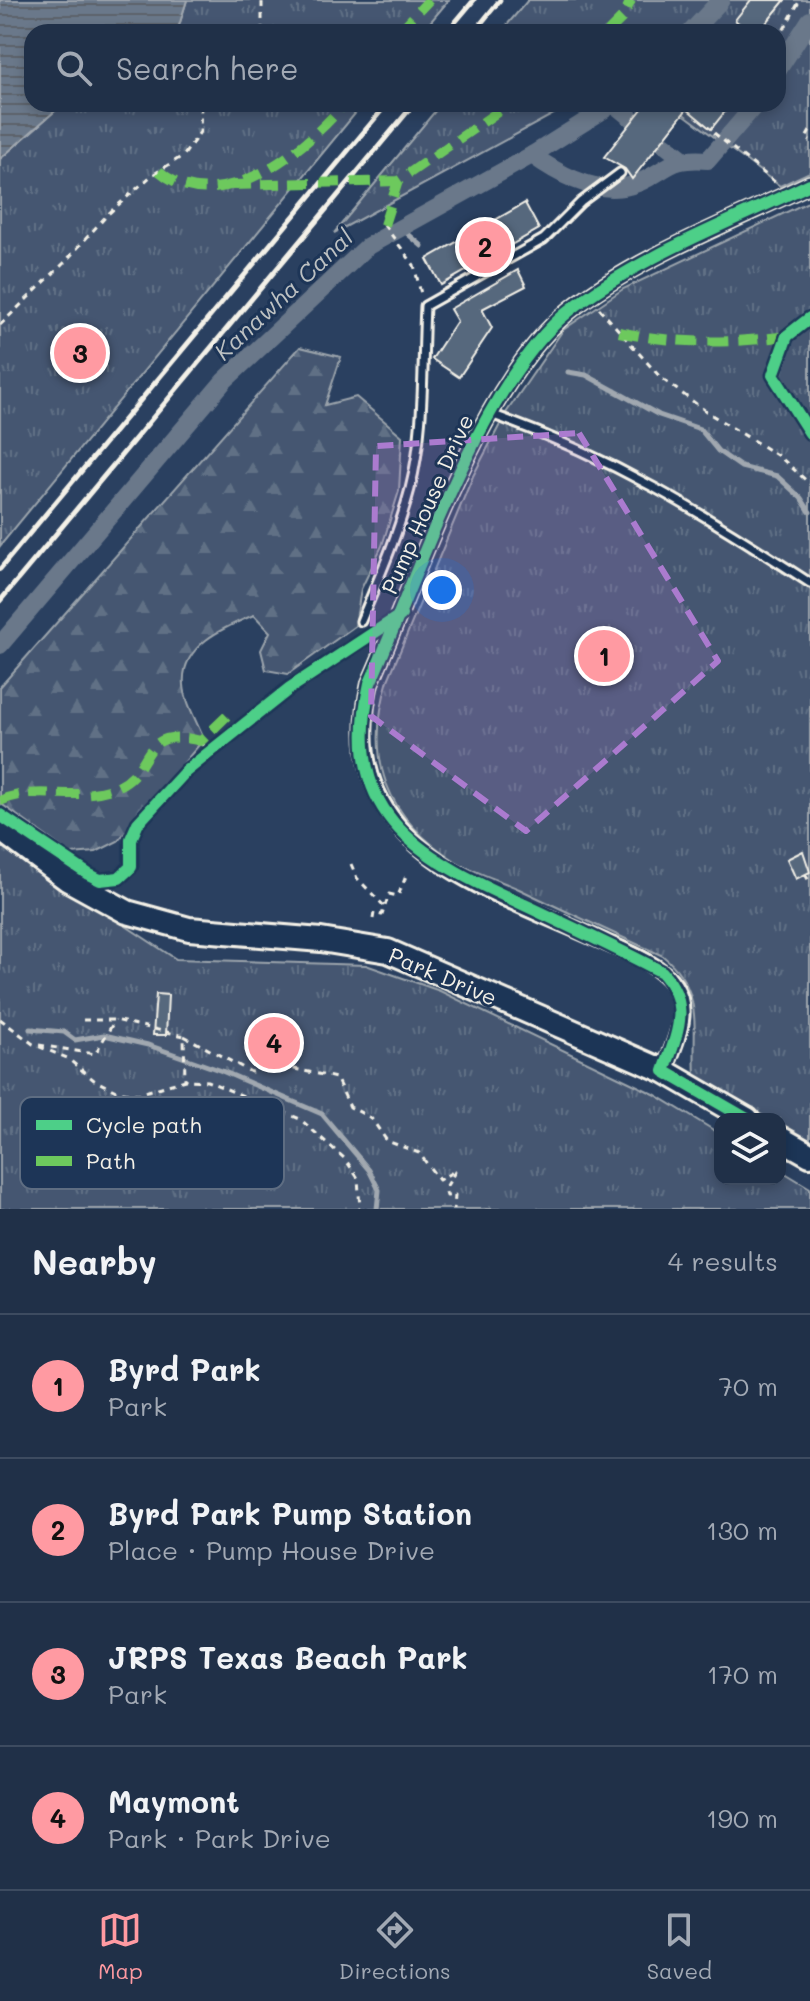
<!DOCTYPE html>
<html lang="en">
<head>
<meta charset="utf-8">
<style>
	body { margin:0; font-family:Mali,sans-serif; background:#28384f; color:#f1f3f6 }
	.controls { position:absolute; right:24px; bottom:24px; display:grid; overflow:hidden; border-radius:16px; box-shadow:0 4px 12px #0003 }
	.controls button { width:72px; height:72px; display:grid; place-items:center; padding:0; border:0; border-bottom:2px solid #3d4b60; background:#203048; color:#f1f3f6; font:40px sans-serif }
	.you { position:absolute; left:442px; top:590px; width:28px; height:28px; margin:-20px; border:6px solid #fff; border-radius:50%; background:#1a73e8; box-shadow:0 0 0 12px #1a73e833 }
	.badge { display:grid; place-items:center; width:52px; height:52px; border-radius:50%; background:#ff9aa2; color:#111; font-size:26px; font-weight:700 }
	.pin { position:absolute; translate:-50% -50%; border:4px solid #fff; box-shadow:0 2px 8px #0006 }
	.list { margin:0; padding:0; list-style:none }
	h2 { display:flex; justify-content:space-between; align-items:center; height:104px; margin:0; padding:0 32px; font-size:34px }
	h2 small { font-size:26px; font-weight:400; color:#a2a9b4 }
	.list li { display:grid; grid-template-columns:52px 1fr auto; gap:24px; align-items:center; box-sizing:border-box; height:144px; padding:0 32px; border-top:2px solid #3d4b60 }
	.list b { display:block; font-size:30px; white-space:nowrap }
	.list p { margin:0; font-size:26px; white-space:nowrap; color:#a2a9b4 }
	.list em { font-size:26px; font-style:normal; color:#a2a9b4 }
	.icon { flex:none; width:44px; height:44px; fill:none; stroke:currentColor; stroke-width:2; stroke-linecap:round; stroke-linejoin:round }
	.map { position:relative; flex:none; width:810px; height:1209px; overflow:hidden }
	.search { position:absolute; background:#203048; box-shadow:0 4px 12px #0003; left:24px; right:24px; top:24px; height:88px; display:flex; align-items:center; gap:20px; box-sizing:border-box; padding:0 28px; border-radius:24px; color:#a2a9b4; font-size:30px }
	.sheet { height:680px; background:#203048 }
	nav { display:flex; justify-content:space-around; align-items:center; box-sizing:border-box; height:112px; border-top:2px solid #3d4b60; background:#203048; font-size:22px; color:#a2a9b4 }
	nav a { display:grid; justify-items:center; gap:4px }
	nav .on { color:#ff9aa2 }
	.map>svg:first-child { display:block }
	.forest { fill:url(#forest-firs); stroke:#9ca4ac; stroke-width:2 }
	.park { fill:url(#park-tufts); stroke:#9ca4ac; stroke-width:2 }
	.water { fill:url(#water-rules); stroke:#a1a8b0; stroke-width:2 }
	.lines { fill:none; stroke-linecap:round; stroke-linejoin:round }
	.stream { stroke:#a1a8b0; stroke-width:5 }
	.canal { stroke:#6a788a; stroke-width:18 }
	.building { fill:#56677d; stroke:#f4f1e8; stroke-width:2 }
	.lane-casing { stroke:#f4f1e8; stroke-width:13 }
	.street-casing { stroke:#f4f1e8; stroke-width:20 }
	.primary-casing { stroke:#f4f1e8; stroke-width:28 }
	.path { stroke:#f4f1e8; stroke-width:3; stroke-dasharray:6 6; stroke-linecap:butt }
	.lane { stroke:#1d3557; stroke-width:7 }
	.street { stroke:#1d3557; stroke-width:14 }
	.primary { stroke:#1d3557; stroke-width:22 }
	.rail { stroke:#f4f1e8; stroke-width:5 }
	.quiet { stroke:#6dc95d; stroke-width:10; stroke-dasharray:20 10; stroke-linecap:butt }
	.cycleway-casing { stroke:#1d3557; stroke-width:17 }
	.cycleway { stroke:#4dcf88; stroke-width:12 }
	.marked { fill:#ab7bcf; fill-opacity:0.2; stroke:#ab7bcf; stroke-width:6; stroke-dasharray:16 10; stroke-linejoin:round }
	.labels { text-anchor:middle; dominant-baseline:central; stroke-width:6; stroke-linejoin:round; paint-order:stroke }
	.street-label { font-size:22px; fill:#f4f1e8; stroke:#1d3557 }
	.water-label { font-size:24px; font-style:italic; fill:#bdc1c2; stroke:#1d3557 }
	.key { fill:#1d3557; stroke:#5e6d82; stroke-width:2 }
	.key-label { font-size:22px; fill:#f4f1e8 }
</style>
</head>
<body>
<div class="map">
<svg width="810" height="1209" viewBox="0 0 810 1209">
	<defs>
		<pattern id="forest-firs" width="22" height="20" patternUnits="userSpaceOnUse" patternTransform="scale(2)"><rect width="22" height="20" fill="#445771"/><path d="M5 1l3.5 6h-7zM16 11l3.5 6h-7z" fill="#607085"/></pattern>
		<pattern id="park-tufts" width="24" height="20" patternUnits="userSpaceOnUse" patternTransform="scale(2)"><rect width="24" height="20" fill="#445771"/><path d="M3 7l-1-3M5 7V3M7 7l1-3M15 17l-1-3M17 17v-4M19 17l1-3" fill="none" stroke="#607085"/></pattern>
		<pattern id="water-rules" width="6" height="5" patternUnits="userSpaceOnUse" patternTransform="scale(2)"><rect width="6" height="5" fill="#6a788a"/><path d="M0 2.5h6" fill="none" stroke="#5b626b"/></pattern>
	</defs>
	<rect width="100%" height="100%" fill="#2a4060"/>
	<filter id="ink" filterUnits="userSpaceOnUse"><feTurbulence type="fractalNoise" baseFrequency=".0125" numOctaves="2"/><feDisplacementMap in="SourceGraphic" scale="16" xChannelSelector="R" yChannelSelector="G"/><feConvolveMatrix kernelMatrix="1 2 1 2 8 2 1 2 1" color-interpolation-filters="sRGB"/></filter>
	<g filter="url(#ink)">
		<path class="forest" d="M300 347 341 357 325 405 356 397 402 436 399 491 382 546 361 589 355 626 288 674 266 670 261 650 270 632 254 615C225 627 180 645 184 685 185 702 197 722 204 739L118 841 96 852 71 854 0 803V687Z"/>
		<g class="park">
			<path d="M187 0H449L422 32H177Z"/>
			<path d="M528 0H810V172L780 186 670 104H778V32H501Z"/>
			<path d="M63 104H363L0 546V159Z"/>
			<path d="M441 104H572L334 233Z"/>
			<path d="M810 201V1143L780 1125V1119H769L695 1076C692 1028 705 991 663 956 615 934 567 912 519 889 499 880 476 873 457 862 385 818 364 759 388 680L473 476 506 413 563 330 623 289Z"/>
			<path d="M0 837 56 880 176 959 366 965 440 991 654 1094 720 1134V1179H780V1170L810 1188V1209H0Z"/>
		</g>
		<path class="water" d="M0 0H187L177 32H32V104H63L0 159Z"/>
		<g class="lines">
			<g class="stream">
				<path d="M401 228 422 246"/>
				<path d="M568 372 586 375 659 415 700 429 718 451 741 467 777 476 801 498 810 512"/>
				<path d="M30 1029 64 1032 75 1040 104 1035 148 1045 222 1071 322 1114 369 1170 379 1190 377 1209"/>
			</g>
			<g class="canal">
				<path d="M691 32 721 0"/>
				<path d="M778 70 810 20"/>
				<path d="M614 104 630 117"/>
				<path d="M664 144 682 158"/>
				<path d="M532 155 613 104"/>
				<path d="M0 645 224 381 368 246 532 155C561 176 601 198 638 183 670 169 668 157 708 160L756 104"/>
			</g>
		</g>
		<g class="building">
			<path d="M751 0H785L759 32H735L741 25 735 20Z"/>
			<path d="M646 104H731L711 129 687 109 632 179 625 169 604 157Z"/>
			<path d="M525 203 539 229 441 285 427 259Z"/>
			<path d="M518 270 526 286 482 309 492 328 459 377 432 359 457 321 450 309Z"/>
			<path d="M803 851 810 872 796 879 787 859Z"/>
			<path d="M156 994 168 995 166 1035H153Z"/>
		</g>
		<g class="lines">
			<defs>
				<g id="lane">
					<path d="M488 413C612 457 701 512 810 583"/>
					<path d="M361 621C379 578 398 535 410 489 425 430 422 367 425 306L544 239 581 202 620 173"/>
				</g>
				<path id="street" d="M664 1071C674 1044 692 1013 674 985 660 964 624 951 602 941 484 887 333 848 370 683 418 577 479 384 569 311 635 258 733 221 810 184"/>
				<g id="primary">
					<path d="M0 829 67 879 127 912 189 929 321 940 388 951 664 1071 747 1119"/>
					<path d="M780 1138 810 1155"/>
				</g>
			</defs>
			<use href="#lane" class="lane-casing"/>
			<use href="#street" class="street-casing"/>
			<use href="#primary" class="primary-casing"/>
			<g class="path">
				<path d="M262 32V0"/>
				<path d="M778 40 800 0"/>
				<path d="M810 131 806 138 810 141"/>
				<path d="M714 133 776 183"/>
				<path d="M384 225 414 265 421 294"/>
				<path d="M599 308 661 378 710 414 780 457 810 484"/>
				<path d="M0 325 64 263 108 214 151 176 184 155 200 132 201 104"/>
				<path d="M201 741 208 752"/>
				<path d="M351 864 357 878 385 907"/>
				<path d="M805 874 810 883"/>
				<path d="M373 919 374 913 382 915 389 894 398 896 406 876"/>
				<path d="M0 1019 33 1044 67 1058 94 1080 116 1091 138 1094 185 1080 207 1081 300 1119 345 1159 358 1178 360 1209"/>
				<path d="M83 1020H115L184 1036 185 1080"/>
				<path d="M184 1036 251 1072 277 1065 336 1078 350 1107 371 1118 387 1141 419 1153 439 1180 456 1170 445 1189 447 1196 455 1195 454 1209"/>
				<path d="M39 1045 95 1054 115 1020"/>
			</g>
			<use href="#lane" class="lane"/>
			<use href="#street" class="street"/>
			<use href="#primary" class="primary"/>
			<g class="rail">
				<path d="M447 32 474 0"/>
				<path d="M474 32 500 0"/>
				<path d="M0 569 387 104"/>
				<path d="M0 601 414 104"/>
			</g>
			<g class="quiet">
				<path d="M399 32 429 0"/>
				<path d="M608 32 623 17 631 0"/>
				<path d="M159 171C218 222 306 150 344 104"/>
				<path d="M231 185 398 181 509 104"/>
				<path d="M384 225 398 181"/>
				<path d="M619 332C676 344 729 344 787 336"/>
				<path d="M0 801C35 784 78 803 116 787 157 769 137 725 201 741L232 711"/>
			</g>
			<defs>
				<g id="cycleway">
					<path d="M810 318 787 336 773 375 810 433"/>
					<path d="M0 815 88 874 100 880 119 878 131 867V839L138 823 186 771 290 688 401 615"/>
					<path d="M747 1119 664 1071C677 1034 692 1005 662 972 619 949 575 929 531 908 425 860 339 820 370 683 418 577 479 384 569 311 635 258 733 221 810 184"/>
				</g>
			</defs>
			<use href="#cycleway" class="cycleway-casing"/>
			<use href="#cycleway" class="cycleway"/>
		</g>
	</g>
	<path class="marked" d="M579 433 718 661 526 831 371 716 376 446Z"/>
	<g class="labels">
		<g class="street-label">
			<text transform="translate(427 504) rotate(-66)">Pump House Drive</text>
			<text transform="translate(443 976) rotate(23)">Park Drive</text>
		</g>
		<g class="water-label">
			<text transform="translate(283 294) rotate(-43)">Kanawha Canal</text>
		</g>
	</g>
	<rect x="20" y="1097" width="264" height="92" rx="12" class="key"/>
	<rect x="36" y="1120" width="36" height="10" fill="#4dcf88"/>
	<rect x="36" y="1156" width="36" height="10" fill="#6dc95d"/>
	<g class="key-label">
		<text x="86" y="1133">Cycle path</text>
		<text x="86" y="1169">Path</text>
	</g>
</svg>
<div class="controls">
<button><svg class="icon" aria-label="layers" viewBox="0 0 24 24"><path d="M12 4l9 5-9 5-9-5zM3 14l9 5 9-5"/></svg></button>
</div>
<div class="you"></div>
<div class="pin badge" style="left:604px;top:656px">1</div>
<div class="pin badge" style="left:485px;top:247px">2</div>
<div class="pin badge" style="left:80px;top:353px">3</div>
<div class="pin badge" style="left:274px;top:1043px">4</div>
<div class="search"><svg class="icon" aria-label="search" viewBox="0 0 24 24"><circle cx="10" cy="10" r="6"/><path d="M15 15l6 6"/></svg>Search here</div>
</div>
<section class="sheet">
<h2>Nearby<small>4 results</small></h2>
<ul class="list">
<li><span class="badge">1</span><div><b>Byrd Park</b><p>Park</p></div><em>70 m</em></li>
<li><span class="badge">2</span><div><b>Byrd Park Pump Station</b><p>Place · Pump House Drive</p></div><em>130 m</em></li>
<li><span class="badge">3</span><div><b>JRPS Texas Beach Park</b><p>Park</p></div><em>170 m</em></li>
<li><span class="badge">4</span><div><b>Maymont</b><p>Park · Park Drive</p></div><em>190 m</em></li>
</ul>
</section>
<nav>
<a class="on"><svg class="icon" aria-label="map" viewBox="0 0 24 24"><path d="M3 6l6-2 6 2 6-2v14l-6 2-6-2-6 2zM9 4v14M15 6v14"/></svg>Map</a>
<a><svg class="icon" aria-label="directions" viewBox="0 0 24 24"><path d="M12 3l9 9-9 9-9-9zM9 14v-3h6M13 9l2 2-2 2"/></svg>Directions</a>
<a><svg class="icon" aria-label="saved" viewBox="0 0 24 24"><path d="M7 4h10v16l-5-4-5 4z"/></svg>Saved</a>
</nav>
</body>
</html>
